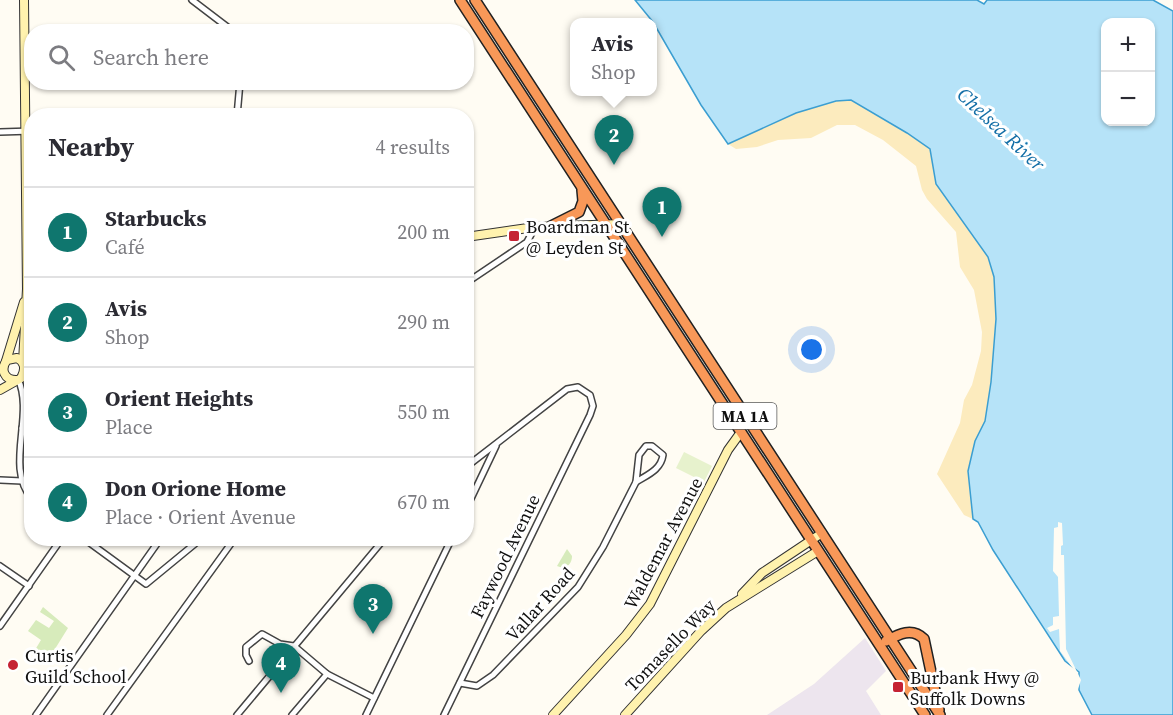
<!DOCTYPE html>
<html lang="en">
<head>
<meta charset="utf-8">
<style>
	body { margin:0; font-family:"Source Serif 4",serif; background:#f7f7f7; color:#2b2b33 }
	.controls { position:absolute; right:18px; top:18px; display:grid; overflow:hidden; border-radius:12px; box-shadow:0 2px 4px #0004 }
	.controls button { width:54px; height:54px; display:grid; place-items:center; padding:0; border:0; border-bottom:2px solid #e1e1e2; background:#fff; color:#2b2b33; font:30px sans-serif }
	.you { position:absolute; left:812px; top:350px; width:21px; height:21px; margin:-15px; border:4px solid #fff; border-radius:50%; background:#1a73e8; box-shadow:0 0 0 9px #1a73e833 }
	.badge { display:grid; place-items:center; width:39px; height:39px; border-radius:50%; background:#0f766e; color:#fff; font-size:20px; font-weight:700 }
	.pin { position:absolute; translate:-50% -50px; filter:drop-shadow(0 2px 3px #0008) }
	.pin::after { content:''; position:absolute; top:32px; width:21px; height:18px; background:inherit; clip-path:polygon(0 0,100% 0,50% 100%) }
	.popup { position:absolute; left:570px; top:18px; width:87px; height:78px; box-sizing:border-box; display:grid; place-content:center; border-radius:12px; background:#fff; filter:drop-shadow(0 2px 4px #0005); font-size:20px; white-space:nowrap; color:#7c7c81 }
	.popup b { font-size:22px; color:#2b2b33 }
	.popup::after { content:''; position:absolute; left:50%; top:100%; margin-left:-12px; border:12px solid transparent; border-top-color:#fff }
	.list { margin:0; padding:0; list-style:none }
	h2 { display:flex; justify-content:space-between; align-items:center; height:78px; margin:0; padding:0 24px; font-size:26px }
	h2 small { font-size:20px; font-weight:400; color:#7c7c81 }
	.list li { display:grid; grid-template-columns:39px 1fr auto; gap:18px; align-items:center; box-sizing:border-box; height:90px; padding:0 24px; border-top:2px solid #e1e1e2 }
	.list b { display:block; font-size:22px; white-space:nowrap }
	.list p { margin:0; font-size:20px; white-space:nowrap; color:#7c7c81 }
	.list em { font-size:20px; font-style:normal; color:#7c7c81 }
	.icon { flex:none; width:33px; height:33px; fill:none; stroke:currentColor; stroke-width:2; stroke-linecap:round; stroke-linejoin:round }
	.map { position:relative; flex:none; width:1173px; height:715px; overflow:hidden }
	.search { position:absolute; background:#fff; box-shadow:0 2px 4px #0004; left:24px; top:24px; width:450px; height:66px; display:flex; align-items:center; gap:15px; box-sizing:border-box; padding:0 21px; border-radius:24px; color:#7c7c81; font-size:22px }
	.panel { position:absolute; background:#fff; box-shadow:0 2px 4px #0004; left:24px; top:108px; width:450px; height:438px; border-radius:24px }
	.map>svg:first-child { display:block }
	.industrial { fill:#ede5ee }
	.green { fill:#d7ebbb }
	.sand { fill:#fcebbe }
	.pitch { fill:#e7f2cd }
	.water { fill:#b6e3f8; stroke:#3b9ed1; stroke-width:1.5; fill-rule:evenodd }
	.pier { fill:#fffcf3 }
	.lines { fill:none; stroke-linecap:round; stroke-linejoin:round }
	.street-casing { stroke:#434343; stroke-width:8 }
	.secondary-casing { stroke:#323232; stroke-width:10 }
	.highway-casing { stroke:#212121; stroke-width:12 }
	.street { stroke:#fff; stroke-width:5 }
	.secondary { stroke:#fff2ae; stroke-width:8 }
	.highway { stroke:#f89858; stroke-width:9 }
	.poi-dot { fill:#c52334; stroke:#fff; stroke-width:2 }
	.labels { text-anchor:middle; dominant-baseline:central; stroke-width:6; stroke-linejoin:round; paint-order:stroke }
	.shield { fill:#fff; stroke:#585858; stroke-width:1.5 }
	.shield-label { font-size:16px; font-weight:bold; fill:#101010 }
	.poi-label { font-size:18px; fill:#101010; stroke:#fff; text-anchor:start }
	.street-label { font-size:18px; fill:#101010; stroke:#fff }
	.water-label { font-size:20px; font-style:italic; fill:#146fa7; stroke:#fff }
</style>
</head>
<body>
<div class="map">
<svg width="1173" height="715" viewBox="0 0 1173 715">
	<rect width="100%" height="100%" fill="#fffcf3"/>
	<path class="industrial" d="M865 638 886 671 866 691 881 715H767L814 684Z"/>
	<g class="green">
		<path d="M567 549 572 556C572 565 565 570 557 566Z"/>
		<path d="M43 607 68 628 45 665 32 655 41 640 28 631 36 620 49 628 54 621 40 612Z"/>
	</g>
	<path class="sand" d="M851 100 907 133 930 149 936 184 988 257 994 277 996 319 991 382 985 421 975 441 968 471 973 519 964 515 937 474 960 423 964 400 972 385 981 351 982 332 974 290 960 267 956 232 927 199 922 190 916 166 883 140 855 125H837L811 138 778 140 757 147 736 149 728 144 796 113 836 101Z"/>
	<path class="pitch" d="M684 452 712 466 704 482 676 468Z"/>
	<path class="water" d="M635 0H977L984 4 987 0H1153L1173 11V715H1092L1079 690V672L1065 661 993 550 978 522 973 519 968 471 975 441 985 421 991 382 996 319 994 277 988 257 936 184 930 149 907 133 851 100 836 101 796 113 728 144 701 105 653 22ZM1106 22H1150V122H1106Z"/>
	<path class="pier" d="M1058 522 1062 523 1063 545 1061 546V555H1064L1066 649 1081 680 1077 692V674L1060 651 1059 629 1050 632 1047 628 1053 625V617L1059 616 1058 577 1053 571 1054 528 1058 527Z"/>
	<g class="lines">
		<defs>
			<g id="street">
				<path d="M192 0 234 32"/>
				<path d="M237 116 240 82"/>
				<path d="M0 132 32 131"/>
				<path d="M466 283 527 242 535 227"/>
				<path d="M18 379C35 415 4 467 32 499"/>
				<path d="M22 428 32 429"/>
				<path d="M646 446H652L663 455C661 470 647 475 636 482L639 455Z"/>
				<path d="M0 480 22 481"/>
				<path d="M466 509 496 446"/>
				<path d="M83 538 146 584 202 538"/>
				<path d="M0 566 29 586"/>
				<path d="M0 626 62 538"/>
				<path d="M249 661 246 655V647L262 634 280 644 294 646 327 674 374 698"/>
				<path d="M460 683 477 686 493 675 578 587 603 547 636 482"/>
				<path d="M36 715 161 538"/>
				<path d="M107 715 235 538"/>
				<path d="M237 715 385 538"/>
				<path d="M292 715 327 674"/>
				<path d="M366 715 452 538"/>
				<path d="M444 715 590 415 593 406 590 395 578 387 567 389 466 467"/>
			</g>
			<g id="secondary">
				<path d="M466 237 535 227 621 224"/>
				<path d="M6 361 24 302"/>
				<path d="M23 362 27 289 24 0"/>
				<path d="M16 380C4 380 0 369 7 360L17 358C24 361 26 368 22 376"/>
				<path d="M0 390 32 372"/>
				<path d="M742 594 762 573 822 533"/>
				<path d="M553 715 626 635 650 604 728 450 741 432"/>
				<path d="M625 715 701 631 726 608 818 551"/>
			</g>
			<g id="highway">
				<path d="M460 0 925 715"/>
				<path d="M475 0 940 715"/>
				<path d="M551 226 579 212 583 201 582 190"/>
				<path d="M886 641C899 634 912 627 924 639L939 710"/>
			</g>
		</defs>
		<use href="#street" class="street-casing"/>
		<use href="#secondary" class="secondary-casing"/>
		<use href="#highway" class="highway-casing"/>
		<use href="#street" class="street"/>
		<use href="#secondary" class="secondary"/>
		<use href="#highway" class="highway"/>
	</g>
	<g class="poi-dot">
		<rect x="508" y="230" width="12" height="12" rx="3"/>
		<circle cx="13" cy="665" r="6"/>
		<rect x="892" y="681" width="12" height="12" rx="3"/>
	</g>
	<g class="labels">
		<rect class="shield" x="713.5" y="403" width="63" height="26" rx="4.5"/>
		<g class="shield-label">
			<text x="745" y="416">MA 1A</text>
		</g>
		<g class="poi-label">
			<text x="526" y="226">Boardman St<tspan x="526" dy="21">@ Leyden St</tspan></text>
			<text x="25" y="655">Curtis<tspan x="25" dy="21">Guild School</tspan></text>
			<text x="910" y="677">Burbank Hwy @<tspan x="910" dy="21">Suffolk Downs</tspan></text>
		</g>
		<g class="street-label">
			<text transform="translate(663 543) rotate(-62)">Waldemar Avenue</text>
			<text transform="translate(505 556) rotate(-64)">Faywood Avenue</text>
			<text transform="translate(540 604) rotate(-48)">Vallar Road</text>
			<text transform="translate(670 645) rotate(-46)">Tomasello Way</text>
		</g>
		<g class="water-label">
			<text transform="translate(1001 129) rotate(43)">Chelsea River</text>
		</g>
	</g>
</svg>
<div class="controls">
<button>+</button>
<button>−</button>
</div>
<div class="you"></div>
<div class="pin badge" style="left:662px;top:237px">1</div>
<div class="pin badge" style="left:614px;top:165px">2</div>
<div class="popup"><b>Avis</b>Shop</div>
<div class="pin badge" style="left:373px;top:634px">3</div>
<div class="pin badge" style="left:281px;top:693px">4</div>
<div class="search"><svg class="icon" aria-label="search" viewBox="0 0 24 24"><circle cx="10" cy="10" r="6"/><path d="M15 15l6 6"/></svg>Search here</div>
<section class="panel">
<h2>Nearby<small>4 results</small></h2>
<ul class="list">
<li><span class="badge">1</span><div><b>Starbucks</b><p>Café</p></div><em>200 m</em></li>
<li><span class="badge">2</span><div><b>Avis</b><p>Shop</p></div><em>290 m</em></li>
<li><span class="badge">3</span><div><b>Orient Heights</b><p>Place</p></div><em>550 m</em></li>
<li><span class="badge">4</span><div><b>Don Orione Home</b><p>Place · Orient Avenue</p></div><em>670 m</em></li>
</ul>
</section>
</div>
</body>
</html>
